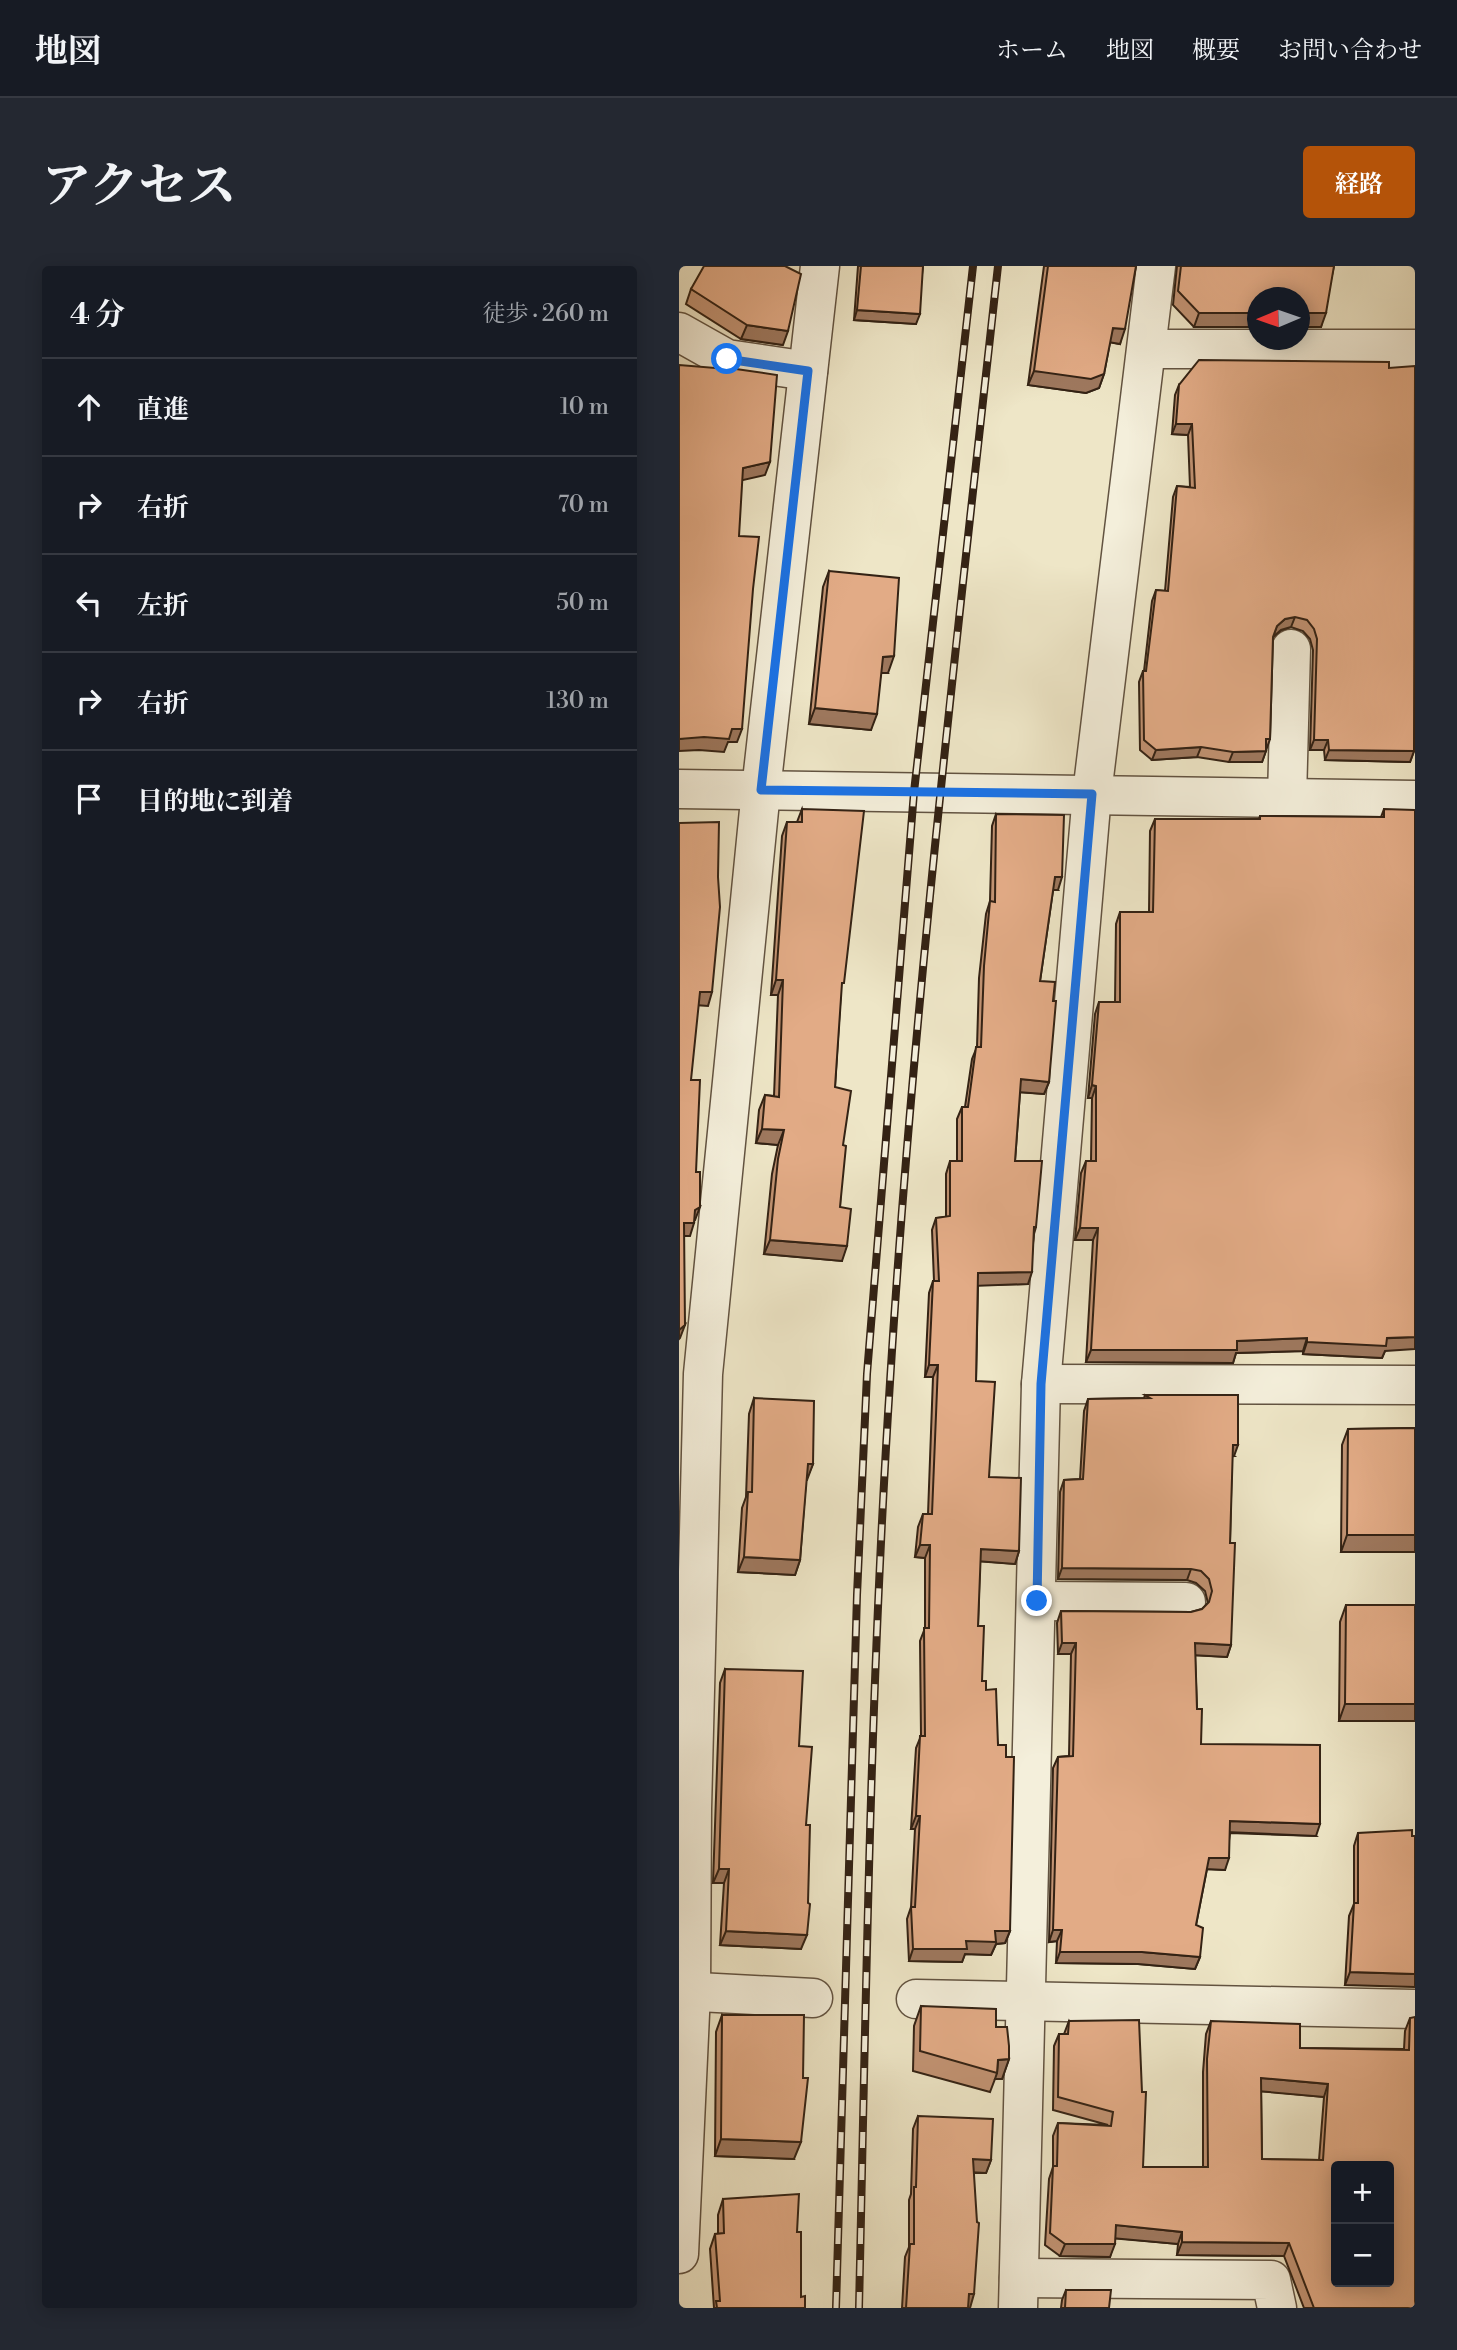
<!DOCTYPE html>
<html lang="ja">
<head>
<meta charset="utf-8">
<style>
	body { margin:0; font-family:"Libre Bodoni","Noto Serif JP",serif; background:#242831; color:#f1f3f6 }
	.controls { position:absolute; right:21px; bottom:21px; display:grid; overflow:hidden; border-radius:7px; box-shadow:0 4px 18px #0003 }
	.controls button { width:63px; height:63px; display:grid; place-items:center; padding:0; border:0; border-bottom:2px solid #363941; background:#171b24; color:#f1f3f6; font:35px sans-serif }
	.compass { position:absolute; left:568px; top:21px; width:63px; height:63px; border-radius:50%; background:#171b24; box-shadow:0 4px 18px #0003; rotate:268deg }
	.stop { position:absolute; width:21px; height:21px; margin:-16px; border:5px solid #1a73e8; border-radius:50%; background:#fff }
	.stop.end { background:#1a73e8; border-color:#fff; box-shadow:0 2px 7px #0008 }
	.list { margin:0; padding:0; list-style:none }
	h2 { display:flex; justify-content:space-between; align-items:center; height:91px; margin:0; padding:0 28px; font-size:30px }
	h2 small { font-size:23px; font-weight:400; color:#9ea1a6 }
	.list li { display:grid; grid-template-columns:46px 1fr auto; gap:21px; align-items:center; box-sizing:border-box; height:98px; padding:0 28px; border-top:2px solid #363941 }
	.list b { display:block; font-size:26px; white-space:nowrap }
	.list em { font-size:23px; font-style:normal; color:#9ea1a6 }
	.icon { flex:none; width:38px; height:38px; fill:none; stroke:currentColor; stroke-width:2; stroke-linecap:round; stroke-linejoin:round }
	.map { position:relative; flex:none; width:736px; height:2042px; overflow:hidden; border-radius:7px }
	header { display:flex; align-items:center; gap:42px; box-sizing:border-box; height:98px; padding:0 35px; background:#171b24; border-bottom:2px solid #363941 }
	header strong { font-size:33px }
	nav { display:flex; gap:38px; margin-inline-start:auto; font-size:24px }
	.intro { display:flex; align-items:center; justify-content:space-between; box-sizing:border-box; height:168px; padding:0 42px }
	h1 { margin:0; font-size:49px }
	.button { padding:18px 32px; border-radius:7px; background:#b45309; color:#fff; font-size:24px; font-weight:700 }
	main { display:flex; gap:42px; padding:0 42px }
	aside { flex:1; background:#171b24; border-radius:7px; box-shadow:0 4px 18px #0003 }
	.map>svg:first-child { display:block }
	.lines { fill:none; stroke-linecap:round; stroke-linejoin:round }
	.minor-casing { stroke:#625341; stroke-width:41 }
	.tertiary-casing { stroke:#625341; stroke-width:41 }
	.minor { stroke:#f4efdb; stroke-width:38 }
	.tertiary { stroke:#f4efdb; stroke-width:38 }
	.rail-casing { stroke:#332214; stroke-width:8 }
	.rail { stroke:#f4efdb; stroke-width:5; stroke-dasharray:16; stroke-linecap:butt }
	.wall { fill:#c29373; stroke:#332214; stroke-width:2; fill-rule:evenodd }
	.shaded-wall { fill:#9e785e; stroke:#332214; stroke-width:2 }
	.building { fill:#e2ab86; stroke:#332214; stroke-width:2; fill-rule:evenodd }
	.route { stroke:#1a73e8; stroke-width:9 }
</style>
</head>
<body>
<header>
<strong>地図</strong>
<nav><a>ホーム</a><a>地図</a><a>概要</a><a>お問い合わせ</a></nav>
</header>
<div class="intro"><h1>アクセス</h1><a class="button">経路</a></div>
<main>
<aside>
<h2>4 分<small>徒歩 · 260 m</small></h2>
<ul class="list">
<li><svg class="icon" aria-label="ahead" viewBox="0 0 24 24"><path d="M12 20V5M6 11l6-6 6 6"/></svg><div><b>直進</b></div><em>10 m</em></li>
<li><svg class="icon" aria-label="right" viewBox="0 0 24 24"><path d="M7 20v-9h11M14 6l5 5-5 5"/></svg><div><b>右折</b></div><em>70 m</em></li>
<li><svg class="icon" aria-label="left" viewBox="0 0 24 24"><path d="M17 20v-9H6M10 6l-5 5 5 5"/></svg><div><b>左折</b></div><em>50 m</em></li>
<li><svg class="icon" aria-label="right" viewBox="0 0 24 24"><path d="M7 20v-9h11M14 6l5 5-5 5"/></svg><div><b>右折</b></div><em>130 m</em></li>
<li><svg class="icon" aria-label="arrive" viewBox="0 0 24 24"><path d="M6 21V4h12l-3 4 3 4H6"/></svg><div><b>目的地に到着</b></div></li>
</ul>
</aside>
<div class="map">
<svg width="736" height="2042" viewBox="0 0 736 2042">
	<rect width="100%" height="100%" fill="#eee6c7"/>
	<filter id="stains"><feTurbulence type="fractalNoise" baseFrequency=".00286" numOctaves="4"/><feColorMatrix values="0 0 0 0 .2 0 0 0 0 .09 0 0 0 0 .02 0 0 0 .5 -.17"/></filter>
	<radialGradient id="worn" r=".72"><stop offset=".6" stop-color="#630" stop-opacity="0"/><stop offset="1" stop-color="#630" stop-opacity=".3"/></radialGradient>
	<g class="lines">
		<defs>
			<g id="minor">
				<path d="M0 66 48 93 129 105"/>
				<path d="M468 83H736"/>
				<path d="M608 532 612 383"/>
				<path d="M362 1118 736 1119"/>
				<path d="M358 1335 507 1336"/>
				<path d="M0 1725 134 1732"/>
				<path d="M237 1733 736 1743"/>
				<path d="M0 1988 12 1726 13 1543 24 1108 82 524 141 0"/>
				<path d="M340 2012 592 2014 598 2042"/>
				<path d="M339 2042 362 1118 413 528 477 0"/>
			</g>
			<path id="tertiary" d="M0 523 736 534"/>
		</defs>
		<use href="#minor" class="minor-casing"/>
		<use href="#tertiary" class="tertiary-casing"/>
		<use href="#minor" class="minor"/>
		<use href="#tertiary" class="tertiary"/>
		<defs>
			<g id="rail">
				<path d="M157 2042 178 1329 188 1108 235 526 294 0"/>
				<path d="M180 2042C187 1733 191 1425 211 1116 234 743 278 372 319 0"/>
			</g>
		</defs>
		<use href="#rail" class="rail-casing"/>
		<use href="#rail" class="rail"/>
	</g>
	<g class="wall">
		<path d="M179 0H244L237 58 175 54Z"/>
		<path d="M365 0H457L441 78 431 76 425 108 420 122 407 127 349 119Z"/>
		<path d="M498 0H655L642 61H515L494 39Z"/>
		<path d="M12 23 104 79 62 73 7 38Z"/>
		<path d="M500 119 735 485 731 496 646 494 645 484H631L634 384 631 373 624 365 612 361 602 364 594 371 591 473 583 496H550L518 491 473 494 461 484 460 416 464 405H465L473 335 477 324 486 325 494 231 498 220 511 221 509 169 493 168 496 129Z"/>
		<path d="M150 305 209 407H202L192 464 130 458 144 321Z"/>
		<path d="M123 543 162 724 156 821 164 879 161 941 163 995 85 988 93 908 99 879 77 877 80 844 86 829 95 830 99 729H92L103 570 108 556H118Z"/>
		<path d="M705 543 706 1085 703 1092 624 1088V1085L557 1087 554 1097 407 1096 414 974H396L402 907 407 895H412L413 832H409L416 748 420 736H436L437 658 441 646H470L471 565 476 553H580L581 550 702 551Z"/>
		<path d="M317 548 379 624H374L361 715 374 735 370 816 365 828 341 826 336 895 357 961 355 968 349 1018 299 1019 297 1115 310 1211 340 1285 336 1298 301 1295 299 1360 303 1415 307 1424 319 1479 331 1665 326 1677 317 1678 312 1689 286 1688 283 1696 230 1695 228 1653 232 1641 236 1563H232L237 1482 242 1470 241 1375 246 1362V1292L236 1291 239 1261 244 1248H249L254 1111H246L250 1027 254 1015H255L253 964 257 952 267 951V908L271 895H278V853L283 841H286L293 793 298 781 300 712 307 648 311 635 313 560Z"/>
		<path d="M466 1129 555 1190H553L551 1277 552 1379 548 1391 516 1389 518 1443 522 1478 637 1570 551 1567 546 1604 528 1603 517 1659 521 1691 516 1703 459 1698 377 1697 378 1675 370 1676 374 1502 379 1491 390 1490 392 1388H379L378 1357 382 1345 512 1346 523 1343 529 1337 526 1325 517 1317 508 1314 379 1313 381 1226 385 1214 401 1213 405 1145 409 1133 465 1132Z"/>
		<path d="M75 1132 134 1198 127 1214 121 1294 116 1309 59 1306 63 1242 67 1231 70 1148Z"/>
		<path d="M736 1162V1286H662L663 1179 669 1163Z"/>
		<path d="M667 1339H736V1455H660L661 1356Z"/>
		<path d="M46 1403 120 1480 127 1559 129 1637 122 1683 41 1679 45 1617H34L41 1417Z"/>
		<path d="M679 1567 733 1570 666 1719 670 1650 675 1638V1580Z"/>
		<path d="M242 1740 317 1761 330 1793 323 1813H316L311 1826 234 1805 235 1760Z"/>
		<path d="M43 1749 115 1893 36 1890 37 1766Z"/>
		<path d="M731 1752 736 2042H625L605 1990 498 1989 499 1978 436 1972 431 1991 381 1990 366 1979 370 1913 374 1901V1870L379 1857 429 1859 374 1844 375 1780 380 1768H385L390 1755 464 1901H524V1806L527 1768 532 1755 621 1782 725 1783 726 1765ZM582 1825 645 1831 640 1894 583 1893Z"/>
		<path d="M239 1850 312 1894 307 1907H295L291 2042H223L226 1991 230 1981V1934L232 1928 234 1863Z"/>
		<path d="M44 1933 118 1966 122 2031 126 2042H35L31 1983 36 1968H39V1949Z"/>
		<path d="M387 2024 430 2042H382L383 2034Z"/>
	</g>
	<g class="shaded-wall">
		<path d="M178 44 241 48 237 58 175 54Z"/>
		<path d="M520 47H578V61H515Z"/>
		<path d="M620 47H647L642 61H620Z"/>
		<path d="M68 59 109 65 104 79 62 73Z"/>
		<path d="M434 62 446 63 441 78 429 76Z"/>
		<path d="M355 105 425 108 420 122 407 127 349 119Z"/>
		<path d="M497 158H513L509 169 493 168Z"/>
		<path d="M91 196 86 209 60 215 64 202Z"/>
		<path d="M616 351 612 361 602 364 594 371 598 360 606 353Z"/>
		<path d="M215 390 209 407H198L204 391Z"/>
		<path d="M136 442 198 448 192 464 130 458Z"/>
		<path d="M53 463H63L58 476H49L45 486 20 484 0 485V473Z"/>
		<path d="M635 474H649L645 484H631Z"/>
		<path d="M522 481 518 491 473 494 477 484Z"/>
		<path d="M650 484 735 485 731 496 646 494Z"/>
		<path d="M587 485 583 496H550L554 486Z"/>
		<path d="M376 611H383L379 624H372Z"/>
		<path d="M97 714H104L99 729H92Z"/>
		<path d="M21 726H33L29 740 16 739Z"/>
		<path d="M342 813 370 816 365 828 338 826Z"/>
		<path d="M413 819 417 820 413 832H409Z"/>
		<path d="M83 863 105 864 99 879 77 877Z"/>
		<path d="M21 941 16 954 12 957H15L11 970H1L5 957 16 944Z"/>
		<path d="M401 962H419L414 974H396Z"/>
		<path d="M91 974 168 980 163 995 85 988Z"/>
		<path d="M353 1006 349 1018 294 1020 299 1007Z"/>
		<path d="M6 1059 1 1072 0 1073V1064Z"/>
		<path d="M736 1071V1083L706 1085 703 1092 624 1088 628 1076Z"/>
		<path d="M628 1072 624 1085 557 1087 554 1097 407 1096 412 1084 558 1075Z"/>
		<path d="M250 1099H259L254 1111H246Z"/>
		<path d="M554 1179H559L555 1190 549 1191Z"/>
		<path d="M129 1198H134L128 1214H123Z"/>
		<path d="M668 1269H736V1286H662Z"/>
		<path d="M241 1279H251L246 1292 236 1291Z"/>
		<path d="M302 1283 340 1285 336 1298 297 1295Z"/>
		<path d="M65 1291 121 1294 116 1309 59 1306Z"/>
		<path d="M383 1302 512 1303 508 1314 379 1313Z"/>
		<path d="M383 1377H397L392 1388H379Z"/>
		<path d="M516 1377 552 1379 548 1391 512 1389Z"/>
		<path d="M666 1438H736V1455H660Z"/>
		<path d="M237 1550H241L236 1563H232Z"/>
		<path d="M551 1555 641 1558 637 1570 547 1566Z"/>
		<path d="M530 1592H550L546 1604 526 1603Z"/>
		<path d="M40 1603H50L45 1617H34Z"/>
		<path d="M374 1664H383L378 1675 370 1676Z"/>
		<path d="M47 1665 128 1669 122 1683 41 1679Z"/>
		<path d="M316 1665H331L326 1677 317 1678 312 1689 286 1688 283 1696 230 1695 234 1683 287 1675Z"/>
		<path d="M381 1686H463L521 1691 516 1703 459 1698 377 1697Z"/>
		<path d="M671 1706 736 1708V1721L666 1719Z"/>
		<path d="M330 1793 323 1813H316L318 1807 319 1794Z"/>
		<path d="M582 1812 649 1818 645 1831 578 1825Z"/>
		<path d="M42 1873 122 1876 115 1893 36 1890Z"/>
		<path d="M294 1893 312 1894 307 1907 289 1906Z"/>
		<path d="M437 1959 503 1966 499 1978 432 1972Z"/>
		<path d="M503 1976 610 1977 605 1990 498 1989Z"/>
		<path d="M386 1978H436L431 1991 381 1990Z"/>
		<path d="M290 2028H295L291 2042H285Z"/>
	</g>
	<g class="building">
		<path d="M25 0H106L122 8 109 65 68 59 12 23Z"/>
		<path d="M182 0H244L241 48 178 44Z"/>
		<path d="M369 0H457L446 63 434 62 425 108 412 113 355 105Z"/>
		<path d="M502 0H655L647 47H620V32H578V47H520L499 25Z"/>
		<path d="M520 94 710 96V102L736 100 735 485 650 484 649 474H635L638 373 635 363 628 354 616 351 606 353 598 360 594 371 591 473H587V485L554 486 522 481 477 484 465 474 464 405H467L477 324 489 325 498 220 516 222 513 158H497L500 119Z"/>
		<path d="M38 97 50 102 98 109 91 196 64 202 60 270 80 271 74 323 63 463H53L50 473 25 471 0 473V99L36 102Z"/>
		<path d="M150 305 220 312 215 390 204 391 198 448 136 442Z"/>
		<path d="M123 543 185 545 165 717H163L156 821 172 825 164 879 167 880 161 941 172 943 168 980 91 974 99 893 105 864 83 863 86 829 100 831 104 714H97L108 556H123Z"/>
		<path d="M705 543 736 544V1071L708 1072 707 1080 628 1076V1072L558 1075V1084H412L419 962H401L407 895H417V820L413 819 420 736H441V646H474L476 553H581V550L705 551Z"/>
		<path d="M317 548 385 549 383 611H376L361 715 376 716 374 735H377L370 816 342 813 336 895H363L357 961H355L353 1006 299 1007 297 1115 316 1116 310 1211 342 1212 340 1285 302 1283 299 1360H305L303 1415H307V1424L317 1423 319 1479H327V1491H335L331 1665H316L317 1676 287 1675 288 1683H234L232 1641H236L241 1550H237L241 1470H246L245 1362H250L251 1279H241L244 1248H253L259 1099H250L254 1015H260L257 952 271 950V895H283V841H289L297 781H302L305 700 311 635 316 636Z"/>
		<path d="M40 556 39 611 41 641 33 726H21L12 814H21L17 906H21V941L16 944 15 957H5L6 1059 0 1064V557Z"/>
		<path d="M466 1129H559V1179H554L551 1277H556L552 1379 516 1377 518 1443H523L522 1478 641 1479V1558L551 1555 550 1592H530L517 1659 524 1662 521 1691 463 1686H381L383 1664H374L379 1491 394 1490 397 1377H383L382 1345 512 1346 523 1343 530 1336 533 1325 530 1313 522 1305 512 1303 383 1302 385 1214 404 1213 409 1133 471 1132Z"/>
		<path d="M75 1132 135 1135 134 1198H129L121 1294 65 1291 69 1226H73Z"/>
		<path d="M736 1162V1269H668L669 1163Z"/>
		<path d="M667 1339H736V1438H666Z"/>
		<path d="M46 1403 124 1405 120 1480 133 1481 127 1559H131L129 1637 131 1638 128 1669 47 1665 50 1603H40Z"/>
		<path d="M733 1564V1570H736V1708L671 1706 675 1637H679V1567Z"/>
		<path d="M242 1740 317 1743V1761H328L330 1780V1793L319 1794 318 1807 241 1785Z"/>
		<path d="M43 1749H125L124 1812H129L122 1876 42 1873Z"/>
		<path d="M736 1751V2042H635L610 1977 503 1976V1966L437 1959 436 1978H386L371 1967 374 1900H378L379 1857 432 1860 434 1846 379 1831 380 1768H389L390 1755 460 1754 463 1826H467L464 1901H529L528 1793 532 1755 621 1758V1782L730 1784 731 1752ZM582 1812 649 1818 644 1894 583 1893ZM657 1900H710V2016H657Z"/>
		<path d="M239 1850 314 1853 312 1894 294 1893 298 1956 300 1957 295 2028H290L289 2042H227L231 1978H235V1921H237Z"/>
		<path d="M120 1928 118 1966H122V2031L126 2030V2042H38L37 2035H41L36 1968 45 1967 44 1933Z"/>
		<path d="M387 2024H432L430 2042H386Z"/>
	</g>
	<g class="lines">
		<path class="route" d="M48 93 129 105 82 524 413 528 362 1118 358 1335"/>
	</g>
	<rect width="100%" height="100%" filter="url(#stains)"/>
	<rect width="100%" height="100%" fill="url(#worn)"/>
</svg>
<div class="controls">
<button>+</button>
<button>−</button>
</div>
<svg class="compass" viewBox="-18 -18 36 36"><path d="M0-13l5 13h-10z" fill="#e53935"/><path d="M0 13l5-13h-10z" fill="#9ea1a6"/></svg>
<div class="stop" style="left:48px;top:93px"></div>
<div class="stop end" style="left:358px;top:1335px"></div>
</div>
</main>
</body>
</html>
